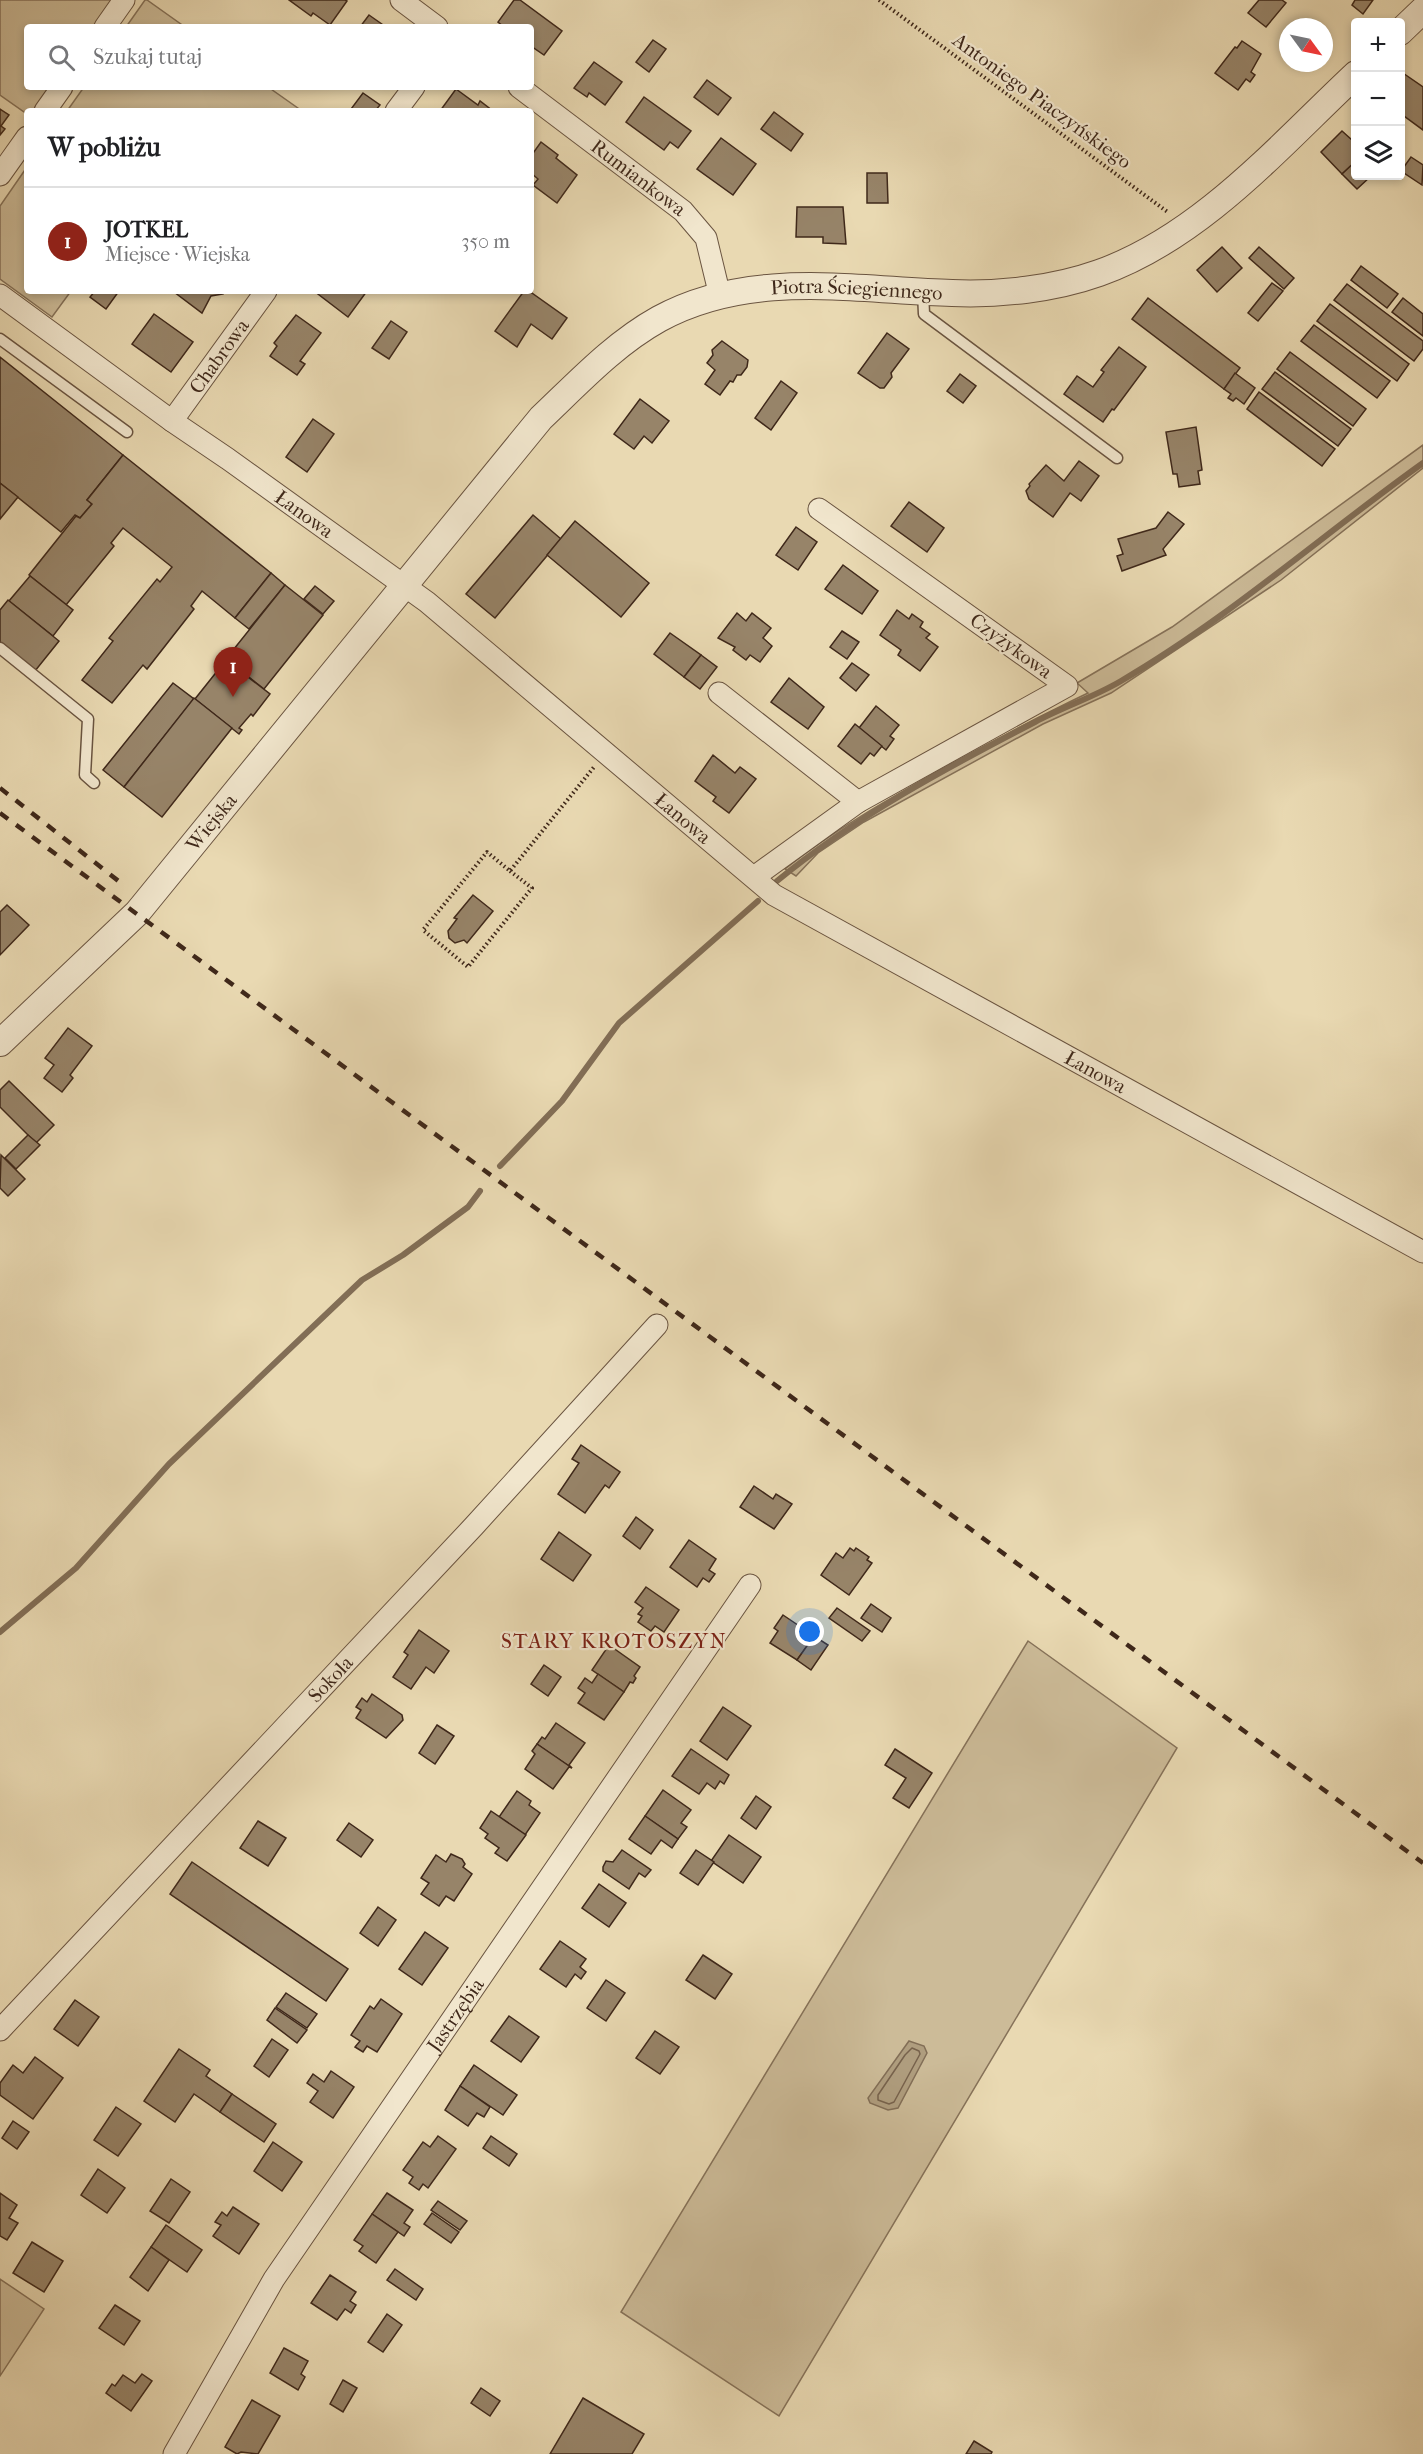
<!DOCTYPE html>
<html lang="pl">
<head>
<meta charset="utf-8">
<style>
	body { margin:0; font-family:"IM FELL French Canon",serif; background:#f6f6f6; color:#202124 }
	.controls { position:absolute; right:18px; top:18px; display:grid; overflow:hidden; border-radius:6px; box-shadow:0 3px 9px #0003 }
	.controls button { width:54px; height:54px; display:grid; place-items:center; padding:0; border:0; border-bottom:2px solid #e0e0e0; background:#fff; color:#202124; font:30px sans-serif }
	.compass { position:absolute; left:1279px; top:18px; width:54px; height:54px; border-radius:50%; background:#fff; box-shadow:0 3px 9px #0003; rotate:123deg }
	.you { position:absolute; left:810px; top:1632px; width:21px; height:21px; margin:-15px; border:4px solid #fff; border-radius:50%; background:#1a73e8; box-shadow:0 0 0 9px #1a73e833 }
	.badge { display:grid; place-items:center; width:39px; height:39px; border-radius:50%; background:#8f2418; color:#fff; font-size:20px; font-weight:700 }
	.pin { position:absolute; translate:-50% -50px; filter:drop-shadow(0 2px 3px #0008) }
	.pin::after { content:''; position:absolute; top:32px; width:21px; height:18px; background:inherit; clip-path:polygon(0 0,100% 0,50% 100%) }
	.list { margin:0; padding:0; list-style:none }
	h2 { display:flex; justify-content:space-between; align-items:center; height:78px; margin:0; padding:0 24px; font-size:26px }
	h2 small { font-size:20px; font-weight:400; color:#757577 }
	.list li { display:grid; grid-template-columns:39px 1fr auto; gap:18px; align-items:center; box-sizing:border-box; height:108px; padding:0 24px; border-top:2px solid #e0e0e0 }
	.list b { display:block; font-size:22px; white-space:nowrap }
	.list p { margin:0; font-size:20px; white-space:nowrap; color:#757577 }
	.list em { font-size:20px; font-style:normal; color:#757577 }
	.icon { flex:none; width:33px; height:33px; fill:none; stroke:currentColor; stroke-width:2; stroke-linecap:round; stroke-linejoin:round }
	.map { position:relative; flex:none; width:1423px; height:2454px; overflow:hidden }
	.search { position:absolute; background:#fff; box-shadow:0 3px 9px #0003; left:24px; top:24px; width:510px; height:66px; display:flex; align-items:center; gap:15px; box-sizing:border-box; padding:0 21px; border-radius:6px; color:#757577; font-size:22px }
	.panel { position:absolute; background:#fff; box-shadow:0 3px 9px #0003; left:24px; top:108px; width:510px; height:186px; border-radius:6px }
	.map>svg:first-child { display:block }
	.green { fill:#ccbb98; stroke:#867259; stroke-width:1.5 }
	.water { fill:#af9d7e; stroke:#826e56; stroke-width:1.5 }
	.lines { fill:none; stroke-linecap:round; stroke-linejoin:round }
	.shore { stroke:#77624c; stroke-width:1.5 }
	.stream { stroke:#826e56; stroke-width:6 }
	.building { fill:#978469; stroke:#3f281a; stroke-width:1.5 }
	.service-casing { stroke:#6a5440; stroke-width:13 }
	.minor-casing { stroke:#6a5440; stroke-width:23 }
	.tertiary-casing { stroke:#6a5440; stroke-width:28 }
	.path { stroke:#3f281a; stroke-width:4; stroke-dasharray:1.5 3; stroke-linecap:butt }
	.service { stroke:#f1e6cd; stroke-width:10 }
	.minor { stroke:#f1e6cd; stroke-width:21 }
	.tertiary { stroke:#f1e6cd; stroke-width:26 }
	.rail { stroke:#3f281a; stroke-width:4.5; stroke-dasharray:10 10; stroke-linecap:butt }
	.labels { text-anchor:middle; dominant-baseline:central; stroke-width:4.5; stroke-linejoin:round; paint-order:stroke }
	.street-label { font-size:20px; fill:#3f281a; stroke:#f1e6cd }
	.neighbourhood-label { font-size:21px; letter-spacing:1.5px; fill:#7a1f14; stroke:#f1e6cd }
</style>
</head>
<body>
<div class="map">
<svg width="1423" height="2454" viewBox="0 0 1423 2454">
	<rect width="100%" height="100%" fill="#e9d9b2"/>
	<filter id="stains"><feTurbulence type="fractalNoise" baseFrequency=".00333" numOctaves="4"/><feColorMatrix values="0 0 0 0 .2 0 0 0 0 .09 0 0 0 0 .02 0 0 0 .5 -.17"/></filter>
	<radialGradient id="worn" r=".72"><stop offset=".6" stop-color="#630" stop-opacity="0"/><stop offset="1" stop-color="#630" stop-opacity=".3"/></radialGradient>
	<g class="green">
		<path d="M0 0H114L95 27H27V87H52L34 111H27V114L0 95Z"/>
		<path d="M145 0H147L185 27H126Z"/>
		<path d="M84 87H268L302 111H67Z"/>
		<path d="M27 167V291H71L52 317 0 279V206Z"/>
		<path d="M1423 445V468L1281 580 1111 693 1043 724 864 822 818 853 796 876 785 869C834 830 887 800 941 770 989 743 1038 717 1088 693L1077 683 1172 627Z"/>
		<path d="M1028 1641 1177 1748 779 2416 621 2312Z"/>
		<path d="M0 2279 44 2309 0 2376Z"/>
	</g>
	<path class="water" d="M909 2041 924 2046 927 2053 898 2108 888 2110 870 2103 868 2098Z"/>
	<g class="lines">
		<path class="shore" d="M912 2048 919 2051 920 2054 894 2102 889 2104 878 2100V2095L905 2055Z"/>
		<g class="stream">
			<path d="M777 881C855 817 946 768 1035 722 1063 707 1094 697 1121 681 1229 618 1322 535 1423 463"/>
			<path d="M500 1166 562 1101 619 1023 758 901"/>
			<path d="M0 1632 76 1568 169 1464 362 1280 403 1255 468 1207 480 1191"/>
		</g>
	</g>
	<g class="building">
		<path d="M289 0H345L347 1 330 25 313 13 311 16Z"/>
		<path d="M514 0H520L562 31 544 55 531 46V27H504L498 22Z"/>
		<path d="M1259 0H1282L1286 3 1266 27 1248 13Z"/>
		<path d="M1355 0H1373L1363 14 1352 5Z"/>
		<path d="M369 15 386 27H360Z"/>
		<path d="M653 40 666 49 649 72 636 62Z"/>
		<path d="M1242 41 1261 54 1251 72 1255 75 1250 82 1246 79 1238 90 1215 73 1235 47 1237 48Z"/>
		<path d="M594 62 622 82 605 105 589 93 587 97 574 88Z"/>
		<path d="M1400 71 1423 87V130L1400 113Z"/>
		<path d="M707 80 731 98 718 115 694 97Z"/>
		<path d="M456 89 478 105 480 101 493 111H440Z"/>
		<path d="M363 93 380 105 375 111 351 109Z"/>
		<path d="M644 97 691 131 678 148 670 142 664 150 626 122Z"/>
		<path d="M0 109 9 115 1 126 5 129 0 135Z"/>
		<path d="M774 112 803 134 791 151 761 129Z"/>
		<path d="M1342 131 1352 140 1356 136V161L1342 174 1321 152Z"/>
		<path d="M721 138 756 164 733 195 697 169Z"/>
		<path d="M541 142 558 155 556 158 577 175 557 203 533 185 538 179 531 173V156Z"/>
		<path d="M1411 157 1423 165 1422 185 1401 171Z"/>
		<path d="M1356 161V176H1371L1357 189 1342 174Z"/>
		<path d="M867 173H887L888 203H867Z"/>
		<path d="M797 207H843L846 244 823 243V237H796Z"/>
		<path d="M1222 247 1242 268 1217 292 1197 270Z"/>
		<path d="M1259 247 1294 278 1284 289 1249 258Z"/>
		<path d="M1361 266 1398 294 1387 308 1351 280Z"/>
		<path d="M1272 283 1283 291 1258 321 1248 313Z"/>
		<path d="M1347 284 1423 341V349L1414 361 1334 300Z"/>
		<path d="M95 291H119L106 309 90 297Z"/>
		<path d="M222 291 223 294 211 296 202 313 174 292Z"/>
		<path d="M314 291H367L348 317Z"/>
		<path d="M524 291H529L567 318 552 339 531 324 517 347 495 331Z"/>
		<path d="M1148 298 1240 368 1224 389 1132 319Z"/>
		<path d="M1403 298 1423 314V336L1392 312Z"/>
		<path d="M1330 304 1409 364 1397 381 1317 321Z"/>
		<path d="M154 314 193 342 171 372 132 344Z"/>
		<path d="M296 315 321 333 300 361 305 364 297 375 270 356 277 346 274 343Z"/>
		<path d="M391 321 407 332 389 359 372 348Z"/>
		<path d="M1314 325 1390 381 1377 398 1301 341Z"/>
		<path d="M887 333 909 349 891 373 892 377 884 388H880L858 373Z"/>
		<path d="M722 341 748 360 747 367 741 375H737L733 382 730 381 720 395 705 384 715 370 707 363 713 355 712 350Z"/>
		<path d="M1119 347 1146 367 1114 410 1112 409 1103 422 1064 394 1077 376 1093 387 1104 372 1101 370Z"/>
		<path d="M1290 352 1366 409 1353 426 1277 369Z"/>
		<path d="M0 357 123 455 87 500 92 504 80 518 75 515 61 532 0 483Z"/>
		<path d="M1275 372 1351 429 1338 446 1262 389Z"/>
		<path d="M1235 373 1255 388 1244 404 1236 398 1233 401 1228 398 1231 394 1224 389Z"/>
		<path d="M960 374 976 386 963 403 947 391Z"/>
		<path d="M781 381 797 393 771 430 755 418Z"/>
		<path d="M1259 392 1335 449 1322 466 1247 409Z"/>
		<path d="M640 399 669 421 652 443 644 436 634 449 614 434Z"/>
		<path d="M313 419 334 434 307 472 286 457Z"/>
		<path d="M1196 427 1202 470 1198 471 1200 484 1179 487 1177 474H1173L1166 432Z"/>
		<path d="M123 455 271 573 235 618 202 591 191 606 194 609 147 669 143 665 112 703 82 680 113 641 109 638 157 579 160 582 172 567 123 528 111 543 114 546 66 605 29 575 76 516 80 518 92 504 87 500Z"/>
		<path d="M1079 461 1099 476 1081 501 1070 493 1053 517 1029 499 1026 491 1030 486 1029 484 1046 465 1064 481Z"/>
		<path d="M0 483 18 497 0 519Z"/>
		<path d="M909 502 944 528 927 552 891 526Z"/>
		<path d="M1168 512 1184 524 1163 549 1166 555 1122 571 1117 556 1123 554 1118 539 1156 528Z"/>
		<path d="M533 515 561 539 495 618 466 594Z"/>
		<path d="M575 521 649 583 621 617 547 555Z"/>
		<path d="M796 527 817 542 798 570 776 555Z"/>
		<path d="M843 565 878 591 862 614 825 589Z"/>
		<path d="M271 573 285 585 249 629 235 618Z"/>
		<path d="M30 576 73 610 53 636 9 601Z"/>
		<path d="M285 585 323 615 264 689 226 659Z"/>
		<path d="M315 586 334 601 323 614 304 599Z"/>
		<path d="M8 600 59 641 35 671 0 642V610Z"/>
		<path d="M897 610 909 619 912 614 923 622 920 627 930 634 926 638 938 647 920 671 898 655 901 650 880 635Z"/>
		<path d="M737 613 746 621 752 613 771 628 763 638 772 646 760 662 750 655 746 660 733 650 735 647 718 638Z"/>
		<path d="M842 631 859 642 847 659 830 647Z"/>
		<path d="M670 633 701 655 684 677 654 654Z"/>
		<path d="M701 655 717 667 700 689 684 677Z"/>
		<path d="M226 660 270 694 253 716 251 714 239 728 242 730 239 734 195 699Z"/>
		<path d="M852 663 869 675 856 691 840 678Z"/>
		<path d="M789 678 824 707 808 729 771 702Z"/>
		<path d="M173 683 194 699 124 787 103 770Z"/>
		<path d="M194 698 232 728 162 817 124 787Z"/>
		<path d="M876 706 899 725 890 736 894 739 886 750 859 728Z"/>
		<path d="M855 724 882 746 874 756 870 753 861 764 838 746Z"/>
		<path d="M713 755 735 773 740 767 756 779 729 813 713 801 716 797 695 781Z"/>
		<path d="M473 895 493 911 467 943 464 940 455 943 449 938 448 931 457 919 454 918Z"/>
		<path d="M7 905 29 925 0 955V912Z"/>
		<path d="M68 1028 92 1046 70 1075 73 1078 62 1092 44 1078 54 1065 45 1058Z"/>
		<path d="M9 1081 54 1125 36 1143 0 1107V1090Z"/>
		<path d="M28 1135 40 1145 16 1169 5 1158Z"/>
		<path d="M1 1155 25 1179 8 1196 0 1188Z"/>
		<path d="M581 1445 620 1472 609 1488 605 1485 585 1513 558 1494 579 1463 572 1459Z"/>
		<path d="M754 1486 773 1499 776 1494 792 1504 774 1529 740 1507Z"/>
		<path d="M636 1517 653 1530 640 1549 623 1536Z"/>
		<path d="M559 1532 591 1555 573 1581 541 1559Z"/>
		<path d="M689 1540 716 1559 709 1570 715 1574 709 1582 703 1578 697 1587 670 1567Z"/>
		<path d="M850 1548 854 1551 856 1548 869 1557 867 1560 872 1563 849 1595 821 1575 836 1553 843 1558Z"/>
		<path d="M646 1587 679 1610 664 1632 655 1626 651 1631 638 1622 642 1616 638 1614 643 1608 635 1602Z"/>
		<path d="M871 1604 891 1618 882 1632 861 1618Z"/>
		<path d="M837 1608 870 1631 862 1641 829 1618Z"/>
		<path d="M783 1615 814 1636 797 1660 770 1643 778 1631 774 1628Z"/>
		<path d="M419 1630 449 1651 434 1673 426 1667 411 1689 393 1677 408 1655 404 1652Z"/>
		<path d="M814 1636 828 1645 811 1670 797 1660Z"/>
		<path d="M609 1645 640 1667 634 1676 636 1678 633 1683 630 1682 624 1692 592 1670Z"/>
		<path d="M544 1665 561 1677 548 1696 531 1684Z"/>
		<path d="M598 1674 624 1692 604 1720 578 1703 585 1693 578 1688 585 1678 592 1683Z"/>
		<path d="M372 1694 402 1715 403 1720 386 1738 356 1718 361 1710 356 1707 362 1698 367 1702Z"/>
		<path d="M723 1707 751 1726 727 1760 700 1741Z"/>
		<path d="M556 1723 585 1743 569 1765 572 1768 537 1744 542 1737 545 1739Z"/>
		<path d="M437 1725 454 1736 435 1764 419 1753Z"/>
		<path d="M537 1744 572 1768 569 1767 553 1789 525 1769 535 1754 532 1751Z"/>
		<path d="M691 1749 729 1775 724 1784 720 1781 715 1789 707 1783 699 1794 672 1776Z"/>
		<path d="M895 1749 932 1773 909 1808 893 1798 906 1778 885 1765Z"/>
		<path d="M663 1790 691 1810 681 1823 687 1827 678 1839 645 1816Z"/>
		<path d="M517 1791 531 1801 529 1805 540 1813 525 1835 499 1817Z"/>
		<path d="M756 1796 771 1807 756 1829 741 1818Z"/>
		<path d="M491 1811 526 1835 507 1861 495 1853 499 1848 485 1838 488 1834 480 1828Z"/>
		<path d="M645 1816 678 1839 672 1848 661 1840 651 1854 629 1839Z"/>
		<path d="M258 1821 286 1838 268 1866 240 1848Z"/>
		<path d="M349 1823 373 1840 361 1857 337 1840Z"/>
		<path d="M729 1835 761 1857 743 1883 711 1861Z"/>
		<path d="M622 1850 651 1870 645 1877 639 1873 629 1889 603 1871V1867L606 1861 613 1862Z"/>
		<path d="M696 1850 714 1862 698 1885 680 1873Z"/>
		<path d="M451 1854 462 1859 465 1864 463 1867 472 1874 454 1901 446 1896 439 1906 421 1894 429 1883 421 1878 436 1855 446 1862Z"/>
		<path d="M192 1862 348 1969 326 2001 170 1894Z"/>
		<path d="M599 1884 626 1903 609 1927 582 1908Z"/>
		<path d="M378 1907 396 1920 378 1946 360 1933Z"/>
		<path d="M425 1932 448 1948 422 1985 399 1969Z"/>
		<path d="M560 1941 586 1959 580 1967 586 1972 581 1979 575 1974 566 1987 540 1969Z"/>
		<path d="M703 1955 732 1974 715 1999 686 1980Z"/>
		<path d="M606 1980 625 1993 606 2021 587 2008Z"/>
		<path d="M286 1993 317 2014 307 2028 276 2007Z"/>
		<path d="M381 1999 402 2014 377 2052 367 2046 363 2052 355 2047 360 2041 351 2035 370 2006 374 2009Z"/>
		<path d="M75 2000 99 2017 78 2046 54 2029Z"/>
		<path d="M275 2008 307 2030 297 2043 267 2020Z"/>
		<path d="M509 2016 539 2037 521 2062 491 2041Z"/>
		<path d="M655 2031 679 2047 660 2074 636 2058Z"/>
		<path d="M272 2039 288 2050 269 2077 254 2066Z"/>
		<path d="M179 2049 210 2070 206 2076 232 2094 220 2112 194 2094 175 2122 144 2101Z"/>
		<path d="M35 2057 63 2078 33 2119 0 2095V2083L13 2065 23 2073Z"/>
		<path d="M474 2065 517 2095 503 2115 460 2086Z"/>
		<path d="M331 2071 354 2087 333 2118 310 2102 318 2091 307 2083 313 2074 324 2082Z"/>
		<path d="M460 2086 490 2107 484 2117 477 2113 468 2126 445 2110Z"/>
		<path d="M232 2094 276 2124 264 2142 220 2112Z"/>
		<path d="M116 2107 141 2124 118 2156 94 2140Z"/>
		<path d="M13 2121 29 2132 17 2149 2 2138Z"/>
		<path d="M438 2136 456 2149 428 2188 423 2184 419 2190 409 2183 413 2177 403 2170 423 2142 430 2147Z"/>
		<path d="M491 2136 517 2154 509 2166 483 2148Z"/>
		<path d="M273 2142 302 2162 282 2191 254 2171Z"/>
		<path d="M98 2169 125 2188 107 2213 81 2195Z"/>
		<path d="M171 2179 190 2192 169 2223 150 2211Z"/>
		<path d="M0 2193 17 2205 9 2218 18 2223 7 2240 0 2236Z"/>
		<path d="M387 2193 413 2210 404 2223 410 2227 404 2236 372 2214Z"/>
		<path d="M438 2201 467 2221 460 2230 431 2210Z"/>
		<path d="M233 2207 259 2224 239 2254 213 2236 221 2225 215 2222 222 2212 227 2216Z"/>
		<path d="M432 2213 459 2232 451 2243 424 2224Z"/>
		<path d="M372 2214 398 2232 376 2263 359 2251 363 2246 354 2240Z"/>
		<path d="M166 2225 202 2250 187 2272 151 2247Z"/>
		<path d="M32 2242 63 2261 44 2292 13 2273Z"/>
		<path d="M151 2247 169 2260 148 2291 130 2277Z"/>
		<path d="M395 2269 423 2289 416 2300 387 2280Z"/>
		<path d="M330 2275 356 2292 350 2301 356 2305 351 2313 345 2309 337 2320 311 2303Z"/>
		<path d="M115 2305 140 2321 124 2345 99 2328Z"/>
		<path d="M387 2314 402 2325 383 2352 368 2342Z"/>
		<path d="M284 2348 308 2361 301 2374 305 2377 298 2390 270 2373Z"/>
		<path d="M142 2374 152 2381 131 2411 106 2393 112 2384 115 2386 123 2375 135 2383Z"/>
		<path d="M343 2380 357 2388 343 2412 330 2404Z"/>
		<path d="M481 2388 500 2401 490 2416 471 2403Z"/>
		<path d="M583 2398 644 2434 632 2454H550Z"/>
		<path d="M252 2400 280 2416 258 2454 241 2452 237 2454 225 2447Z"/>
		<path d="M974 2441 992 2452 991 2454H966Z"/>
	</g>
	<g class="lines">
		<defs>
			<g id="service">
				<path d="M923 292 924 314 1117 458"/>
				<path d="M0 339 127 432"/>
				<path d="M0 648 88 719 85 775 94 783"/>
			</g>
			<g id="minor">
				<path d="M401 0 437 27"/>
				<path d="M105 27 124 0"/>
				<path id="s1" d="M519 87 683 211 706 238 720 296"/>
				<path d="M45 111 62 87"/>
				<path d="M396 111 414 87"/>
				<path d="M0 175 27 137"/>
				<path id="s2" d="M0 295 172 421 228 459 427 602 774 895 1423 1252"/>
				<path id="s3" d="M172 421 266 291"/>
				<path d="M719 693 858 802"/>
				<path d="M754 877 858 802 1067 686 819 509"/>
				<path id="s4" d="M0 2030 474 1526 657 1325"/>
				<path id="s5" d="M174 2454 274 2279 750 1585"/>
			</g>
			<g id="tertiary">
				<path d="M1400 32 1423 10"/>
				<path id="s6" d="M0 1043 137 913 541 418C578 383 614 344 659 319 750 269 854 290 952 293 1000 295 1054 289 1099 273 1201 237 1279 146 1356 74"/>
			</g>
		</defs>
		<use href="#service" class="service-casing"/>
		<use href="#minor" class="minor-casing"/>
		<use href="#tertiary" class="tertiary-casing"/>
		<g class="path">
			<path d="M879 0 1169 213"/>
			<path d="M510 871 532 888 468 967 423 930 487 852 510 871 594 767"/>
		</g>
		<use href="#service" class="service"/>
		<use href="#minor" class="minor"/>
		<use href="#tertiary" class="tertiary"/>
		<g class="rail">
			<path d="M0 788 121 883"/>
			<path d="M0 813 1423 1863"/>
		</g>
	</g>
	<g class="labels">
		<g class="street-label">
			<text transform="translate(1042 101) rotate(36)">Antoniego Piaczyńskiego</text>
			<text stroke="none"><textPath href="#s1" startOffset="150">Rumiankowa</textPath></text>
			<text stroke="none"><textPath href="#s6" startOffset="1185">Piotra Ściegiennego</textPath></text>
			<text stroke="none"><textPath href="#s3" startOffset="80">Chabrowa</textPath></text>
			<text stroke="none"><textPath href="#s2" startOffset="375">Łanowa</textPath></text>
			<text transform="translate(1011 646) rotate(36)">Czyżykowa</text>
			<text stroke="none"><textPath href="#s2" startOffset="861">Łanowa</textPath></text>
			<text stroke="none"><textPath href="#s6" startOffset="306">Wiejska</textPath></text>
			<text stroke="none"><textPath href="#s2" startOffset="1347">Łanowa</textPath></text>
			<text stroke="none"><textPath href="#s4" startOffset="482">Sokola</textPath></text>
			<text stroke="none"><textPath href="#s5" startOffset="522">Jastrzębia</textPath></text>
		</g>
		<g class="neighbourhood-label">
			<text x="614" y="1641">STARY KROTOSZYN</text>
		</g>
	</g>
	<rect width="100%" height="100%" filter="url(#stains)"/>
	<rect width="100%" height="100%" fill="url(#worn)"/>
</svg>
<div class="controls">
<button>+</button>
<button>−</button>
<button><svg class="icon" aria-label="layers" viewBox="0 0 24 24"><path d="M12 4l9 5-9 5-9-5zM3 14l9 5 9-5"/></svg></button>
</div>
<svg class="compass" viewBox="-18 -18 36 36"><path d="M0-13l5 13h-10z" fill="#e53935"/><path d="M0 13l5-13h-10z" fill="#757577"/></svg>
<div class="you"></div>
<div class="pin badge" style="left:233px;top:697px">1</div>
<div class="search"><svg class="icon" aria-label="search" viewBox="0 0 24 24"><circle cx="10" cy="10" r="6"/><path d="M15 15l6 6"/></svg>Szukaj tutaj</div>
<section class="panel">
<h2>W pobliżu<small></small></h2>
<ul class="list">
<li><span class="badge">1</span><div><b>JOTKEL</b><p>Miejsce · Wiejska</p></div><em>350 m</em></li>
</ul>
</section>
</div>
</body>
</html>
